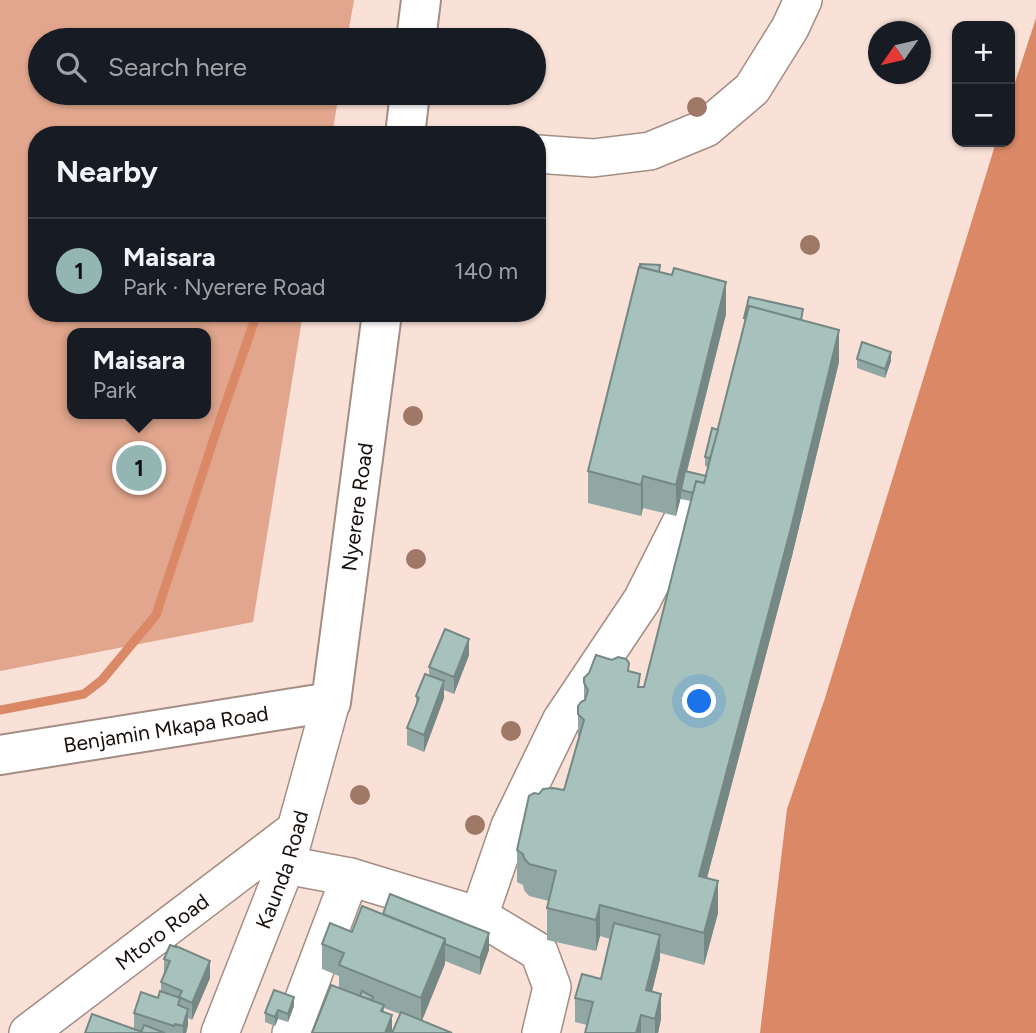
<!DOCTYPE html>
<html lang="en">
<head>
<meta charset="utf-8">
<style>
	body { margin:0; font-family:Figtree,sans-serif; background:#20242c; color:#f1f3f6 }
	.controls { position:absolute; right:21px; top:21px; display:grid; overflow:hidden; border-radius:14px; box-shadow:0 2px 5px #0004 }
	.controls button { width:63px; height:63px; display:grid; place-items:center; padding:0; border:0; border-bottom:2px solid #363941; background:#171b24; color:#f1f3f6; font:35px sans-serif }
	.compass { position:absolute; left:868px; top:21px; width:63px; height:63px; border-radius:50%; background:#171b24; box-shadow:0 2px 5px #0004; rotate:236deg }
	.you { position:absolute; left:700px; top:702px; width:24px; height:24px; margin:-18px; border:5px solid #fff; border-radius:50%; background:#1a73e8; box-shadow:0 0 0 10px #1a73e833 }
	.badge { display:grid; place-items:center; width:46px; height:46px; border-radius:50%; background:#94b6b3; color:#111; font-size:23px; font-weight:700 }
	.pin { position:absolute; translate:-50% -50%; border:4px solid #fff; box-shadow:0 2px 7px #0006 }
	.popup { position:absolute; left:67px; top:328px; width:144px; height:91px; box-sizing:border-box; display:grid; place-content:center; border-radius:14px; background:#171b24; filter:drop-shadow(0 2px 5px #0005); font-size:23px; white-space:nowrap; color:#9ea1a6 }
	.popup b { font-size:26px; color:#f1f3f6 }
	.popup::after { content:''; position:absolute; left:50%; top:100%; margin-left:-14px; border:14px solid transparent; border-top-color:#171b24 }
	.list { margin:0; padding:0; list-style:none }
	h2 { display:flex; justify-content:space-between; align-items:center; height:91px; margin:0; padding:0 28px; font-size:30px }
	h2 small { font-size:23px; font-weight:400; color:#9ea1a6 }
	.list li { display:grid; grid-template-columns:46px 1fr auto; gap:21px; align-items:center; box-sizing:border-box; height:105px; padding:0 28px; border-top:2px solid #363941 }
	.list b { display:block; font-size:26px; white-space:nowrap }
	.list p { margin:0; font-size:23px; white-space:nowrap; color:#9ea1a6 }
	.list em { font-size:23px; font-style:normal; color:#9ea1a6 }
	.icon { flex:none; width:38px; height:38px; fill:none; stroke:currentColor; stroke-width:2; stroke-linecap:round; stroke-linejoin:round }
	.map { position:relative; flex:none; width:1036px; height:1033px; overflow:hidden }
	.search { position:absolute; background:#171b24; box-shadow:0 2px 5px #0004; left:28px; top:28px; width:518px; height:77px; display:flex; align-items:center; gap:18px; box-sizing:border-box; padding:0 24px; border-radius:38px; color:#9ea1a6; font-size:26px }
	.panel { position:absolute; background:#171b24; box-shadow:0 2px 5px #0004; left:28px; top:126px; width:518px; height:196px; border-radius:28px }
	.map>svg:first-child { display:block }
	.green { fill:#e1a68d; fill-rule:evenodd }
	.water { fill:#da8865 }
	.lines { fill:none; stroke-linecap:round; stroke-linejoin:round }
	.stream { stroke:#da8865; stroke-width:9 }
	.minor-casing { stroke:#a38d84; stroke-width:40 }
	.major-casing { stroke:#a38d84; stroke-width:42 }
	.minor { stroke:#fff; stroke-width:37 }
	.major { stroke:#fff; stroke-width:38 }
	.tree { fill:#a07866 }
	.wall { fill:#90a7a3; fill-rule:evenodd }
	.shaded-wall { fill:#758884 }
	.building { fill:#a7c2bd; stroke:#758884; stroke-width:2 }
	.labels { text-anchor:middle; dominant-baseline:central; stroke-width:5; stroke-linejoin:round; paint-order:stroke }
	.street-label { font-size:21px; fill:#170f0c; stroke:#fff }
</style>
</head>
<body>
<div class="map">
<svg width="1036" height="1033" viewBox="0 0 1036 1033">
	<rect width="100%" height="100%" fill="#f9e1d7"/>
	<path class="green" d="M0 0H354L347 40H40V93H339L332 135H37V313H303L253 622 0 671ZM72 333H206V414H72Z"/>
	<path class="water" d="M1036 18V1033H760L787 809 825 698 996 142H1010V98Z"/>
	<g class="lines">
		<path class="stream" d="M0 710 84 694 102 680 156 615 219 423 257 313"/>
		<defs>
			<g id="minor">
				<path d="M537 154 593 158 650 151 706 128 752 89 790 28 803 0"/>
				<path d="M286 865 350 877 479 916 539 952 552 987 541 1033"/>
				<path d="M479 916 510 826 561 721 642 600 686 513"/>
				<path id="s1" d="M28 1033 295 830"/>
				<path id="s2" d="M220 1033 286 865 331 702"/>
				<path d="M291 1033 350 877"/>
			</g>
			<g id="major">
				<path d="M416 40 421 0"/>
				<path d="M405 135 410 93"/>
				<path id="s3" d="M0 755 331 702 382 313"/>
			</g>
		</defs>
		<use href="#minor" class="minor-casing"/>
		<use href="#major" class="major-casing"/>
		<use href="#minor" class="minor"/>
		<use href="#major" class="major"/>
	</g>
	<g class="tree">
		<circle cx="697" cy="107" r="10"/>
		<circle cx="810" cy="245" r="10"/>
		<circle cx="413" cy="416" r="10"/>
		<circle cx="416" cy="559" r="10"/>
		<circle cx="511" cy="731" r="10"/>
		<circle cx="360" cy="795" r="10"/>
		<circle cx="475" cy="825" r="10"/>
	</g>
	<g class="wall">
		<path d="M660 272 726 314 687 472 706 476 708 467 705 466V457L718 430 744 323V318L803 321 839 362 792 556 707 878 718 913 704 965 660 953V959L652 992 661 1019 658 1033H585L587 1025 575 1022V998L601 979 610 939 600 936 596 951 547 940V908L549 901 529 896 524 890 523 885 517 882V850L539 794 564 790 578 740V706L584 700V678L629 671 640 687H644L691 501 681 499V497L676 516 643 508 641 516 588 503V471Z"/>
		<path d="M857 359 891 361 885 378 857 368Z"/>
		<path d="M469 655 454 694 444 690V698L424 752 407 745V728L416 705V696L429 675V667Z"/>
		<path d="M383 914 489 950 480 975 445 961V964L422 1020 452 1033H312L339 988V976L322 969V944L352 932ZM384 1008 400 1014 392 1033 384 1012Z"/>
		<path d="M164 959 210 978 192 1020 188 1018V1025L186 1033H85L134 1029V1013L158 998 161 992V982L164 975Z"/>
		<path d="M294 1006 288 1022 278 1019 275 1026 265 1022V1013Z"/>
	</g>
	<g class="shaded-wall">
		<path d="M726 282V314L682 490H681V497L676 516V485Z"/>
		<path d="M839 330V362L792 556 699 908V876Z"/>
		<path d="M891 352V361L885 378V369Z"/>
		<path d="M643 476V508L641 516V485Z"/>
		<path d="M469 639V655L454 694V677Z"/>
		<path d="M444 681V698L424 752V735Z"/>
		<path d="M718 881V913L704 965V933Z"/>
		<path d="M600 905V936L596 951V920Z"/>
		<path d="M489 933V950L480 975V958Z"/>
		<path d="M660 935V959L646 1015V990Z"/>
		<path d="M445 939V964L421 1023V998Z"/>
		<path d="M210 961V978L192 1020V1003Z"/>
		<path d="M661 994V1019L658 1033H655V1019Z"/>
		<path d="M294 997V1006L288 1022V1014Z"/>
		<path d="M188 1009V1025L186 1033H183V1026Z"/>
		<path d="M278 1010V1019L275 1026V1017Z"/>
		<path d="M392 1015V1033H385Z"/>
		<path d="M641 1015V1033H636Z"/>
	</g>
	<g class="building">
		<path d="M640 264 660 265 659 272 640 267Z"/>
		<path d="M639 267 672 275 674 268 726 282 676 485 643 476 641 485 588 471Z"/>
		<path d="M749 297 803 309 801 320 749 306 746 318H744Z"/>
		<path d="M749 306 839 330 792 524 699 876 718 881 704 933 600 905 596 920 547 908 556 871 529 864 524 858 523 854 517 850 529 796 534 793 539 794 543 789 553 788 564 790 584 720 578 714V706L581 702 585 700 588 690 584 683V678L589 673 596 655 612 660 618 657 626 659 629 663 628 671 640 674 638 687H644L696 481 704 483Z"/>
		<path d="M862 342 891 352 885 369 857 359Z"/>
		<path d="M712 428 718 430 710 458 705 457Z"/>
		<path d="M685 471 706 476 704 483 696 481 693 493 681 490Z"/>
		<path d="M445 629 469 639 454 677 429 667Z"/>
		<path d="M425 674 444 681 424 735 407 728 419 698 416 696Z"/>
		<path d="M390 894 489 933 480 958 445 944V939L383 914Z"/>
		<path d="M362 906 445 939 421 998 339 965 344 953 322 944 330 923 352 932Z"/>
		<path d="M614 923 660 935 646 990 661 994 655 1019 641 1015 636 1033H585L593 1002 575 998 582 974 601 979Z"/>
		<path d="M170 945 176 947V946L210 961 192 1003 179 997 182 991 161 982 170 961 164 959Z"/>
		<path d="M331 985 384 1005 381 1011 392 1015 385 1033H312Z"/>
		<path d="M274 990 294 997 288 1014 278 1010 275 1017 265 1013Z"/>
		<path d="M160 991 180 998 178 1005 188 1009 183 1026 175 1024 174 1026 134 1013 141 992 158 998Z"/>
		<path d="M362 991 373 997 372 1000 360 996Z"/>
		<path d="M401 1012 452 1033H392Z"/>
		<path d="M92 1014 145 1033H85Z"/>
		<path d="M144 1025 165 1033H145L141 1032Z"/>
	</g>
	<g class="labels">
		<g class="street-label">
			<text stroke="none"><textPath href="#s3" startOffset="532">Nyerere Road</textPath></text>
			<text stroke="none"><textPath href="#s3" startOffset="168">Benjamin Mkapa Road</textPath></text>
			<text stroke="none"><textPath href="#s2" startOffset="175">Kaunda Road</textPath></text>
			<text stroke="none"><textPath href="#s1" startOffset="168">Mtoro Road</textPath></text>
		</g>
	</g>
</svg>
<div class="controls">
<button>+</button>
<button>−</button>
</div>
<svg class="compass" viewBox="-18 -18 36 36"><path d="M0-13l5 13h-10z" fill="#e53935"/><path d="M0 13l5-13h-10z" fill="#9ea1a6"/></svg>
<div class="you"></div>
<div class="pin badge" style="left:139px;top:468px">1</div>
<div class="popup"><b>Maisara</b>Park</div>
<div class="search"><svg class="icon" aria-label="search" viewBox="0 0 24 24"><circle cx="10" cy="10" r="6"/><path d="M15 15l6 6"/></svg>Search here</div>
<section class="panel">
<h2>Nearby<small></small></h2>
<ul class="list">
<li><span class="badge">1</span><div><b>Maisara</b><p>Park · Nyerere Road</p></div><em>140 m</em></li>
</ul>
</section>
</div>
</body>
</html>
